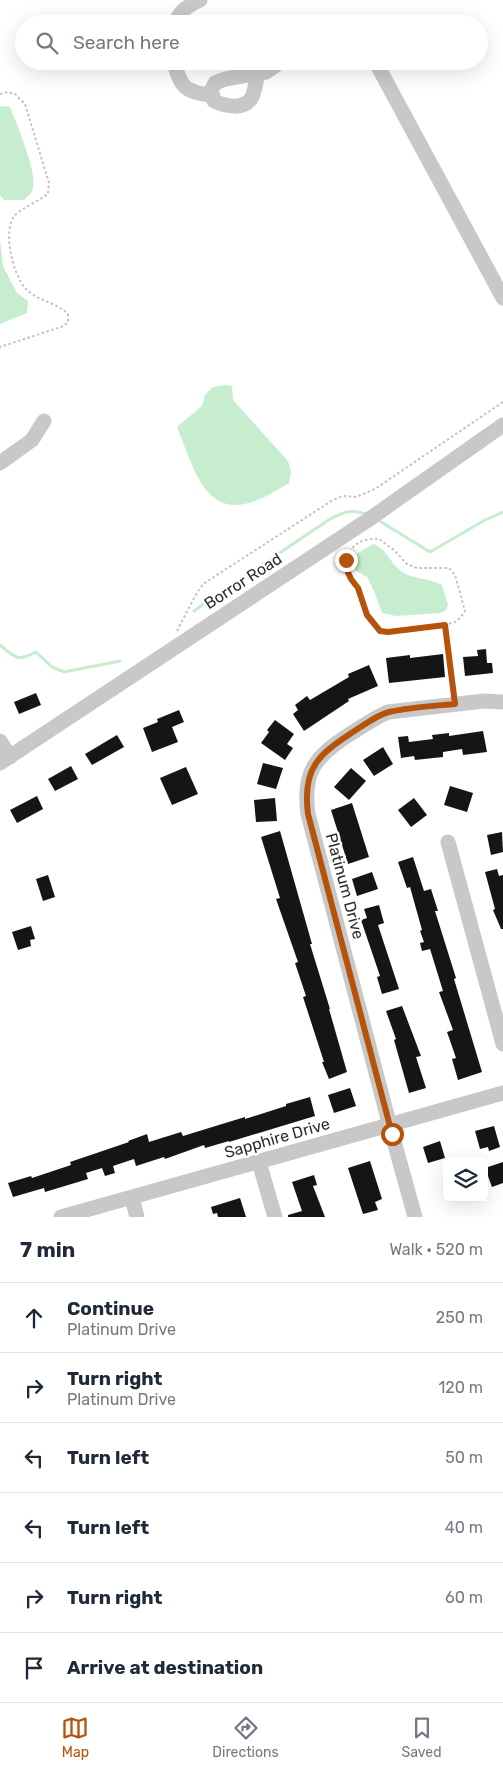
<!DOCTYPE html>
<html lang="en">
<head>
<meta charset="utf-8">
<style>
	body { margin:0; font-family:Rubik,sans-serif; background:#f6f6f7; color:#1f2937 }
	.controls { position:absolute; right:15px; bottom:15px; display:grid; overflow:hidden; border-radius:8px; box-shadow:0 5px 20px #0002 }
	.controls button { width:45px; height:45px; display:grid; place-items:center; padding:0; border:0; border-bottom:1px solid #e0e1e3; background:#fff; color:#1f2937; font:25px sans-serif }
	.stop { position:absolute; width:15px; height:15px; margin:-11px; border:4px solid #b45309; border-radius:50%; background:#fff }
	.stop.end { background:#b45309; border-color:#fff; box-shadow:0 1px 5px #0008 }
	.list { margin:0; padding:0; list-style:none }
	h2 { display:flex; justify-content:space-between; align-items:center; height:65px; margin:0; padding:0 20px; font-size:21px }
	h2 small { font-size:16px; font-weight:400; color:#747a83 }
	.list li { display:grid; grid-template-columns:32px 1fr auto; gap:15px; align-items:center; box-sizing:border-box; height:70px; padding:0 20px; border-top:1px solid #e0e1e3 }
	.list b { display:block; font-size:19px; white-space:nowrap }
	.list p { margin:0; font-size:16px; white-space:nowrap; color:#747a83 }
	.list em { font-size:16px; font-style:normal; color:#747a83 }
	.icon { flex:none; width:28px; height:28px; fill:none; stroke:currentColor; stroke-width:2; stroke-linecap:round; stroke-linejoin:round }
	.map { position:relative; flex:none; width:503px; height:1217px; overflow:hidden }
	.search { position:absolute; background:#fff; box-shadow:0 5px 20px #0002; left:15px; right:15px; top:15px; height:55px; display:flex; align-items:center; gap:12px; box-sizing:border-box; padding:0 18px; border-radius:28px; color:#747a83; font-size:19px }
	.sheet { height:485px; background:#fff }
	nav { display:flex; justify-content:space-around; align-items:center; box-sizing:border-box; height:70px; border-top:1px solid #e0e1e3; background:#fff; font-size:14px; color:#747a83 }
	nav a { display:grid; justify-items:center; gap:2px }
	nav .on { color:#b45309 }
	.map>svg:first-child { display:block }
	.water { fill:#c6edce }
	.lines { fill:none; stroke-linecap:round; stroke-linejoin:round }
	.stream { stroke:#c6edce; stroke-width:3 }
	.building { fill:#151515 }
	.path { stroke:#c2c2c2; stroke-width:2; stroke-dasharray:2.5 2.5; stroke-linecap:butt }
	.minor { stroke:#c8c8c8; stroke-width:15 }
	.route { stroke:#b45309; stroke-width:6 }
	.labels { text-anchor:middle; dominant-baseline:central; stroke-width:5; stroke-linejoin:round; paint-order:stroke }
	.street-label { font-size:16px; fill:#2e2e2e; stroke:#fff }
</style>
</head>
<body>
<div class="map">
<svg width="503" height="1217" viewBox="0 0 503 1217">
	<rect width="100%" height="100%" fill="#fff"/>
	<g class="water">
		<path d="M1 106 10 107C16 122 40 178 32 191 31 194 27 197 24 200H4L0 195V108Z"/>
		<path d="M0 240 3 266 17 293 28 301 27 313 0 324Z"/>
		<path d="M225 385 232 386 233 400 288 461 291 472 289 483C244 511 215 520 191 463 186 451 182 439 177 427L202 406 205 395 213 387Z"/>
		<path d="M374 544C388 551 390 563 401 571 413 580 430 578 442 585L448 605 446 610 441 613 396 616 382 613 374 591 367 577 356 571C351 554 360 551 374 544Z"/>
	</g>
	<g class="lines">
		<g class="stream">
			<path d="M378 520 430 552 485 520 503 512"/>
			<path d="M194 611 205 603 330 519C344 512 352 508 368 515"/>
			<path d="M0 645C15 658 18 662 36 652L52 667 64 672 120 661"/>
		</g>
	</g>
	<g class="building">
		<path d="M486 649 487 663H492L493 673 465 676 463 657 478 656 477 650Z"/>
		<path d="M443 654 445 677 389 683 386 658 410 655V658Z"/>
		<path d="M369 665 378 686 348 699 349 701 304 731 293 714 298 710 295 705 307 696 310 700 349 677 348 674Z"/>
		<path d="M36 693 41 705 19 714 14 702Z"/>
		<path d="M179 710 184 722 172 727 178 742 152 752 143 728 158 722 157 719Z"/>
		<path d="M275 720 294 734 287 744 293 748 285 760 261 743 269 732 267 730Z"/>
		<path d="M483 731 487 752 463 755 462 749 443 752V757L415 760 414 756 401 758 398 737 408 736 409 742 433 739 432 735 449 733V736Z"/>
		<path d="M117 735 124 747 92 765 85 754Z"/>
		<path d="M383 747 393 764 374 776 363 760Z"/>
		<path d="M263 763 283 768 276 789 257 784Z"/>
		<path d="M71 766 78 779 55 791 48 779Z"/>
		<path d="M186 767 198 794 172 805 160 778Z"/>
		<path d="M351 768 366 781 349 800 334 787Z"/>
		<path d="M450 786 473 793 467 812 444 805Z"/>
		<path d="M37 796 43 809 17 823 10 810Z"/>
		<path d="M275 798 277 821 256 822 254 800Z"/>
		<path d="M414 798 427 815 411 827 398 810Z"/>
		<path d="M352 803 369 857 348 864 331 810Z"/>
		<path d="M280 831 312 944H310L330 1009H329L347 1072 329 1079 322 1062H324L303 997 306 996 295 963 298 962 276 899 280 898 261 837Z"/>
		<path d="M502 832 503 852 491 855 487 835Z"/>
		<path d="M413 857 424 891 431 889 438 911H435L456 978 454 979 482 1072 458 1080 452 1059 456 1058 447 1032 453 1030 439 992 443 991 430 949 422 951 420 943 424 942 420 931 422 930 410 887 407 888 398 862Z"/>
		<path d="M497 869 499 876 503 875V929H501L493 910 495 909 485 872Z"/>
		<path d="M372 872 378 889 357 896 352 879Z"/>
		<path d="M48 875 55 897 43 901 36 879Z"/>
		<path d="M379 905 384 923 378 925 399 989 382 994 377 977 380 976 361 920 367 918 364 909Z"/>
		<path d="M31 926 35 939 30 940 31 946 18 950 12 932Z"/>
		<path d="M402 1006 421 1056 416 1057 426 1088 409 1093 394 1040 396 1039 386 1011Z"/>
		<path d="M350 1088 356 1106 334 1113 328 1095Z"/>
		<path d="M310 1097 315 1116 229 1142V1141L205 1148 204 1145 165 1159 164 1157 136 1166 134 1159 113 1166 115 1173 105 1176 102 1168 86 1173 88 1179 45 1192 44 1188 13 1197 8 1183 31 1176 32 1178 71 1165 70 1162 129 1142 128 1141 147 1134 149 1142 181 1132 183 1136 245 1117V1119L286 1106V1104Z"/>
		<path d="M494 1126 500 1147 489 1151 488 1147 480 1149 475 1131Z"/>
		<path d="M440 1141 445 1158 428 1163 423 1147Z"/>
		<path d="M370 1161 382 1199 375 1202 378 1210 363 1214 348 1168Z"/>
		<path d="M503 1162V1183L492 1187 485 1168Z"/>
		<path d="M314 1175 317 1185 313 1186 325 1217H288V1215L302 1211 292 1182Z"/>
		<path d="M240 1198 246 1217H218L217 1213 213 1214 211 1207Z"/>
	</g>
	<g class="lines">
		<g class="path">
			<path d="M0 94 8 92 15 94 25 104 49 183 48 194C40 200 21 209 15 215 2 230 13 274 25 288 37 301 56 302 68 314V322L64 326 0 347"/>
			<path d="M445 625 388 632 380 631 367 615 358 588 351 579 346 568V560L352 548 359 542 369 539H379L395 551 407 564 417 568H449L455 575 465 611 461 617 455 622 445 625 453 692"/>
			<path d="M177 631 195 596 203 584 333 500 343 496 356 497 375 489 503 402"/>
		</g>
		<g class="minor">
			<path d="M175 24C179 11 189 5 200 0"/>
			<path d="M173 61C183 90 183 90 213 96"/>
			<path d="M375 61 503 298"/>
			<path d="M258 73C256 81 255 91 252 97 244 111 225 106 214 101L211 91 215 83 225 79 266 72 282 61"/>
			<path d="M0 463 32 440 44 421"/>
			<path d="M0 741 10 757"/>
			<path d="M0 763 368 520 503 425"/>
			<path d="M448 842 503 1044"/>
			<path d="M259 1162 275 1217"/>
			<path d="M132 1198 137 1217"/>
			<path d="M61 1217 503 1093"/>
			<path d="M415 1217 392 1134 308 814C302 771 316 756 350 734 363 726 374 718 388 712L484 701 503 702"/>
		</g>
	</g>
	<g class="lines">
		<path class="route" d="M346 560V568L351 579 358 588 367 615 380 631 388 632 445 625 455 704C433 706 411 707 389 712 377 715 366 724 356 730 319 754 302 767 308 814L392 1134"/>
	</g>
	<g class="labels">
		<g class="street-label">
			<text transform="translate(243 581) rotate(-33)">Borror Road</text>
			<text transform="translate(345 886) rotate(75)">Platinum Drive</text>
			<text transform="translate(277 1138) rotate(-16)">Sapphire Drive</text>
		</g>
	</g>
</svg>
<div class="controls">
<button><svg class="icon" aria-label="layers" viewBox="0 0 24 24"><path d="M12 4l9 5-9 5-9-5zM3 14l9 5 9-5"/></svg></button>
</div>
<div class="stop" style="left:392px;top:1134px"></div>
<div class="stop end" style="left:346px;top:560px"></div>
<div class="search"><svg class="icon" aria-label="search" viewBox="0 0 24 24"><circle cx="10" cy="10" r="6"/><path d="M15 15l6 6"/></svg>Search here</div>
</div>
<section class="sheet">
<h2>7 min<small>Walk · 520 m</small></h2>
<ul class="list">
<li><svg class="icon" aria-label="ahead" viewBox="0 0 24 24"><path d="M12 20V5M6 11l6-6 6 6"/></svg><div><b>Continue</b><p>Platinum Drive</p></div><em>250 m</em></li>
<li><svg class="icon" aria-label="right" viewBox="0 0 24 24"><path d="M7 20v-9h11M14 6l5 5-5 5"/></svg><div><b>Turn right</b><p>Platinum Drive</p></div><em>120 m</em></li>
<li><svg class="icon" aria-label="left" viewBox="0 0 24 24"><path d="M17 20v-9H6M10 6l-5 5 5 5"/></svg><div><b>Turn left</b></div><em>50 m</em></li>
<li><svg class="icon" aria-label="left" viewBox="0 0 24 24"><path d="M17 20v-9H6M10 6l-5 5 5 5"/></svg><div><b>Turn left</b></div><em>40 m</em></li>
<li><svg class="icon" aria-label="right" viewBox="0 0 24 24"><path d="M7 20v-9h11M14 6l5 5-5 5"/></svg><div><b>Turn right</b></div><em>60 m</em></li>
<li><svg class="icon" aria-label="arrive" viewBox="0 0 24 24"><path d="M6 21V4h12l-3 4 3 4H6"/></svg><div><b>Arrive at destination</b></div></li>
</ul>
</section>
<nav>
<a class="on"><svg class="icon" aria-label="map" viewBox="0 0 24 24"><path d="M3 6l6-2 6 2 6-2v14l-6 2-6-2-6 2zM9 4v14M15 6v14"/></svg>Map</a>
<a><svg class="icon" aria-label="directions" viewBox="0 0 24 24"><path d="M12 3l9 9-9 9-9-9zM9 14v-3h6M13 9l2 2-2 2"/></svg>Directions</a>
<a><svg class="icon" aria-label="saved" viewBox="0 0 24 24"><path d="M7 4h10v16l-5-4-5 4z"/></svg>Saved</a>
</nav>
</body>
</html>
